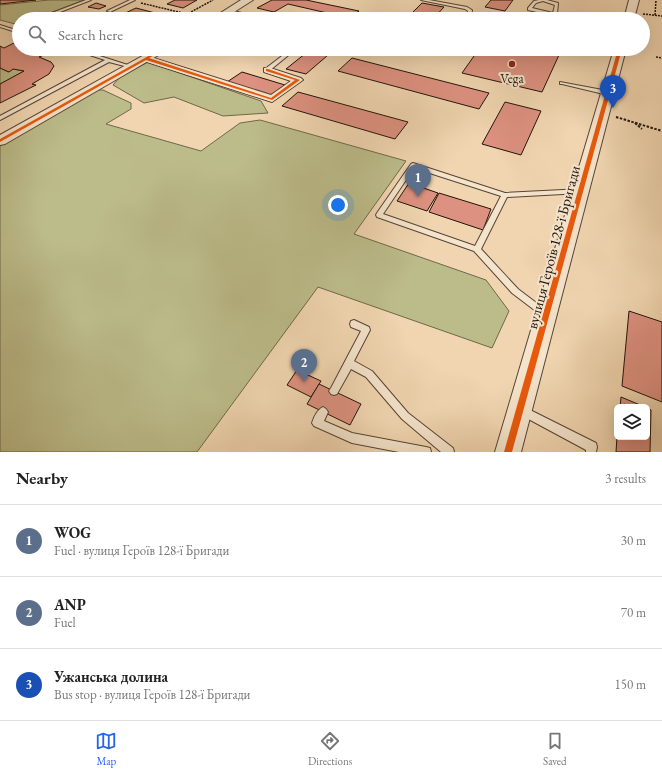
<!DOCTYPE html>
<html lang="en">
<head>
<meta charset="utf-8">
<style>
	body { margin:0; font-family:"EB Garamond",serif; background:#f6f6f6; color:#222 }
	.controls { position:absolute; right:12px; bottom:12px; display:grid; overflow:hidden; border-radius:6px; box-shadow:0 4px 16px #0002 }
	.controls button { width:36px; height:36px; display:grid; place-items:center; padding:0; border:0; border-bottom:1px solid #e0e0e0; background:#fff; color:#222; font:20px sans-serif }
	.you { position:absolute; left:338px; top:205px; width:14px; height:14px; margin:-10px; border:3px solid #fff; border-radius:50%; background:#1a73e8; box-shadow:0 0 0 6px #1a73e833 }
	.badge { display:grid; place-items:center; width:26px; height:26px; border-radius:50%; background:#2563eb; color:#fff; font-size:13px; font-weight:700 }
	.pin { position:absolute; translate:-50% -33px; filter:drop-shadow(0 1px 2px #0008) }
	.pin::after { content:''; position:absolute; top:21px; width:14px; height:12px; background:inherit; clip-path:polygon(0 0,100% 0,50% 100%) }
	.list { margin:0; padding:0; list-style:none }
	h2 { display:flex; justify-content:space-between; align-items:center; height:52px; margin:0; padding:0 16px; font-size:17px }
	h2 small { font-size:13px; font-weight:400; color:#767676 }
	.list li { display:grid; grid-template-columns:26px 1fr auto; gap:12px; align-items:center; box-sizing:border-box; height:72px; padding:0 16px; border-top:1px solid #e0e0e0 }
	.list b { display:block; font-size:15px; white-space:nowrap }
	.list p { margin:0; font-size:13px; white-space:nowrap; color:#767676 }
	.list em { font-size:13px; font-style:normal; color:#767676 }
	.icon { flex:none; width:22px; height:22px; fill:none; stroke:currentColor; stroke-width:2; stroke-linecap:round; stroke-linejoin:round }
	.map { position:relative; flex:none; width:662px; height:452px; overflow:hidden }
	.search { position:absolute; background:#fff; box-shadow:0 4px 16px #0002; left:12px; right:12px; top:12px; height:44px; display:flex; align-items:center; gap:10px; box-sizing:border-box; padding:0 14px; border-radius:22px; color:#767676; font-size:15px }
	.sheet { height:268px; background:#fff }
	nav { display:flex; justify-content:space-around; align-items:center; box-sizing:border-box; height:56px; border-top:1px solid #e0e0e0; background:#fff; font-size:11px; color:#767676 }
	nav a { display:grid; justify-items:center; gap:2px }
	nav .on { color:#2563eb }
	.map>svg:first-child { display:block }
	.green { fill:#bcbc8a; stroke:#6e684a }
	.building { fill:#dd9180; stroke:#21130a }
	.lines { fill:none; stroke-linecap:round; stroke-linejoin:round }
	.service-casing { stroke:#554434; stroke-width:2 }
	.minor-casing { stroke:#554434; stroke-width:2 }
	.tertiary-casing { stroke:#554434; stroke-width:2 }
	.path-far1 { stroke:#21130a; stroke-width:1.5; stroke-dasharray:2 1; stroke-linecap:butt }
	.path { stroke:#21130a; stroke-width:2; stroke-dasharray:2.5 1.5; stroke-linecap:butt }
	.service { fill:#f5e4cc; fill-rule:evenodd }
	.minor { fill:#f5e4cc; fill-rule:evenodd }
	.tertiary { fill:#f5e4cc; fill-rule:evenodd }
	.cycleway-casing { stroke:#f5e4cc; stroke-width:3 }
	.cycleway { fill:#e8590c; fill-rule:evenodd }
	.poi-dot { fill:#8f2418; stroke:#f5e4cc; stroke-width:1.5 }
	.labels { text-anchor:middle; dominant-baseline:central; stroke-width:4; stroke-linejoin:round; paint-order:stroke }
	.far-poi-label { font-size:13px; fill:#21130a; stroke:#f5e4cc }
	.street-label { font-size:15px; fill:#21130a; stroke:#f5e4cc }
</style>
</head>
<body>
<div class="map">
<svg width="662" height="452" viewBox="0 0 662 452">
	<rect width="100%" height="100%" fill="#f0d5b0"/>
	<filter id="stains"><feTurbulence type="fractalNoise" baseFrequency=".005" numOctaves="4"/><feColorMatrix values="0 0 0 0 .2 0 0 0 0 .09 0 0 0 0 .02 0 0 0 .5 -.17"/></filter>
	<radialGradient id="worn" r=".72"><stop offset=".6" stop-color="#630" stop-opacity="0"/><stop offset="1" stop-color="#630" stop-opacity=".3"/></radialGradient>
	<g class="green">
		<path d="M49 0H84L34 19H19V25L0 20V5Z"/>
		<path d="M148 62 261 101 268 113 223 116 174 97 144 103 113 85 120 77Z"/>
		<path d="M0 68 8 72 13 69 24 71 0 84Z"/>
		<path d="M97 90H103L131 103V109L106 124 201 151 240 123 260 120 406 161 354 234 486 280 509 311 492 348 318 287 197 452H0V146Z"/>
	</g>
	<g class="building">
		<path d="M0 0H36L0 4Z"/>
		<path d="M175 0H197L183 8 167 4Z"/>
		<path d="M272 0H306L359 11 349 18 288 4 274 12 257 8Z"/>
		<path d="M491 0H513L505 11 485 7Z"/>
		<path d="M96 3 106 6 99 9 88 7Z"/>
		<path d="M422 3 444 7 433 19H406Z"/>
		<path d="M136 8 159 14 149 19H124L126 18 119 16Z"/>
		<path d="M71 15 87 19H62Z"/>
		<path d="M16 42 19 43V49H36L49 53 39 57 51 62 54 66 49 74 32 84 36 85 0 103V84L24 71 13 69 9 72 0 68V46L4 48Z"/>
		<path d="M311 49H335L306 74 286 69Z"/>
		<path d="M479 49H530L559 55 542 92 462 73Z"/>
		<path d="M352 58 489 93 479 109 338 71Z"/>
		<path d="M242 72 285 85 271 96 227 82Z"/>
		<path d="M298 92 408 122 395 139 282 106Z"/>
		<path d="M505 102 541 111 521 155 482 144Z"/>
		<path d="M409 183 438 193 427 211 397 201Z"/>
		<path d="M439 193 491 209 483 230 429 212Z"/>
		<path d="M629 311 662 322V402L622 386Z"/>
		<path d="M297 370 321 381 311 397 287 385Z"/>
		<path d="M319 384 361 404 350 425 307 404Z"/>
		<path d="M621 397 645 407H620Z"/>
		<path d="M647 408 651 410 650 452H616L617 437H647Z"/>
	</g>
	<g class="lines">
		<defs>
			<g id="service">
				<path d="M86 0H91L42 19H36Z"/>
				<path d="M130 0H135L110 12 107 11Z"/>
				<path d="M421 0H429L467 7 472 10 471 19H467L468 11 465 9Z"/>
				<path d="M539 0H547L558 3 557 14 576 19H569L528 10V8L534 1ZM543 1 555 5 553 13 532 8 536 3Z"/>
				<path d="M229 10 264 18 265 19H258L228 12 227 11Z"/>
				<path d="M0 25 19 31V33L0 27Z"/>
				<path d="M71 49H78L134 67 132 68 109 62 0 120V116L105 60Z"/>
				<path d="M291 49H296L269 71H265V69Z"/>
				<path d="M585 49H594L621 55 619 56Z"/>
				<path d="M560 82 608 91 611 93 608 95 562 84H560Z"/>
				<path d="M413 163 505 193 583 189 584 191 583 193H581L507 197 481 249 518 289 547 311 548 313 547 315 544 316 541 315 512 293 474 251 377 217 376 215 377 213 411 164ZM414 168 501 196 475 246 383 214Z"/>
				<path d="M354 320 369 327 370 330 354 361 372 371 408 413 453 448 454 452H441L402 419 366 377 351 369 337 394 334 395 331 394 329 391 331 388 361 331 351 327 350 324 351 321Z"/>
				<path d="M323 407 326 409 328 412 324 421 352 433 426 447 430 448 431 452H399L352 443 314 426 312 423C314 417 317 410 323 407Z"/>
				<path d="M524 407 596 443 597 447 596 452H586V450L521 415 519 412 521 409Z"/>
			</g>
			<path id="minor" d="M147 56 271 95 291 81 264 72V68H270L301 78 303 80 272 102 144 61 142 59Z"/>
			<g id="tertiary">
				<path d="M241 0H253L223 19H211Z"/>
				<path d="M629 0H639L634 19H624Z"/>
				<path d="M155 49H169L5 144 0 145V135Z"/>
				<path d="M614 49H626L521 452H495Z"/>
			</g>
		</defs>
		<use href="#service" class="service-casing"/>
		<use href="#minor" class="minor-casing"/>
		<use href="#tertiary" class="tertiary-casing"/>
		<g class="path-far1">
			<path d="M141 3 187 14"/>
			<path d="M643 14 662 16"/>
			<path d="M655 15 656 0"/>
			<path d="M178 19 213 0"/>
			<path d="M656 57 662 58"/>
		</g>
		<g class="path">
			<path d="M616 117 662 131"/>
			<path d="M635 123 642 129"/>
		</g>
		<use href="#service" class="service"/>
		<use href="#minor" class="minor"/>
		<use href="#tertiary" class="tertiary"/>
		<defs>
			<g id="cycleway">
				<path d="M161 49H165L149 58 271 98 295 80 266 71V69H268L300 80 272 100 146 60 0 142V139Z"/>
				<path d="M618 49H622L512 452H504Z"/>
			</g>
		</defs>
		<use href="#cycleway" class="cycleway-casing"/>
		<use href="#cycleway" class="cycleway"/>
	</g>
	<circle class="poi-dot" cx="512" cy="64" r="4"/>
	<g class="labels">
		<g class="far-poi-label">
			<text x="512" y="78">Vega</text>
		</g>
		<g class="street-label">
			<text transform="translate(553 247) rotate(-75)">вулиця Героїв 128-ї Бригади</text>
		</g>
	</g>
	<rect width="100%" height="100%" filter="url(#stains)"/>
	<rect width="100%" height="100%" fill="url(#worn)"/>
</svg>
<div class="controls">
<button><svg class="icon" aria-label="layers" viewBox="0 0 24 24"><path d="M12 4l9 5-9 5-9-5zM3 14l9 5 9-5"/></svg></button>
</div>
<div class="you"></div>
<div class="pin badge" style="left:418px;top:197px;background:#5c6f8a">1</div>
<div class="pin badge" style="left:304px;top:382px;background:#5c6f8a">2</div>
<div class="pin badge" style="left:613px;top:108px;background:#1a4fb4">3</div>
<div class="search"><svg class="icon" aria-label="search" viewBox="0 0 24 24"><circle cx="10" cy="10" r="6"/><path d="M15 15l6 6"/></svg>Search here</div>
</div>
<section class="sheet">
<h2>Nearby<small>3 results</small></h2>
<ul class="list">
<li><span class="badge" style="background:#5c6f8a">1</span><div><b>WOG</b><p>Fuel · вулиця Героїв 128-ї Бригади</p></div><em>30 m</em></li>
<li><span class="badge" style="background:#5c6f8a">2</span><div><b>ANP</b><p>Fuel</p></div><em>70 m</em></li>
<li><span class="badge" style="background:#1a4fb4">3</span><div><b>Ужанська долина</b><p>Bus stop · вулиця Героїв 128-ї Бригади</p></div><em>150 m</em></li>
</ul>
</section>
<nav>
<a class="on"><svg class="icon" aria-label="map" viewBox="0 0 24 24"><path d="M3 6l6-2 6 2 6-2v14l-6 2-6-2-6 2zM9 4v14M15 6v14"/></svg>Map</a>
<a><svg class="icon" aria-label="directions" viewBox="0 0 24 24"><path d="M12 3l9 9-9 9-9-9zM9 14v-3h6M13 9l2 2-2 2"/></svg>Directions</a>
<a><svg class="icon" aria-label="saved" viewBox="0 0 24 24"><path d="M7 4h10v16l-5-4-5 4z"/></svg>Saved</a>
</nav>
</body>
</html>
